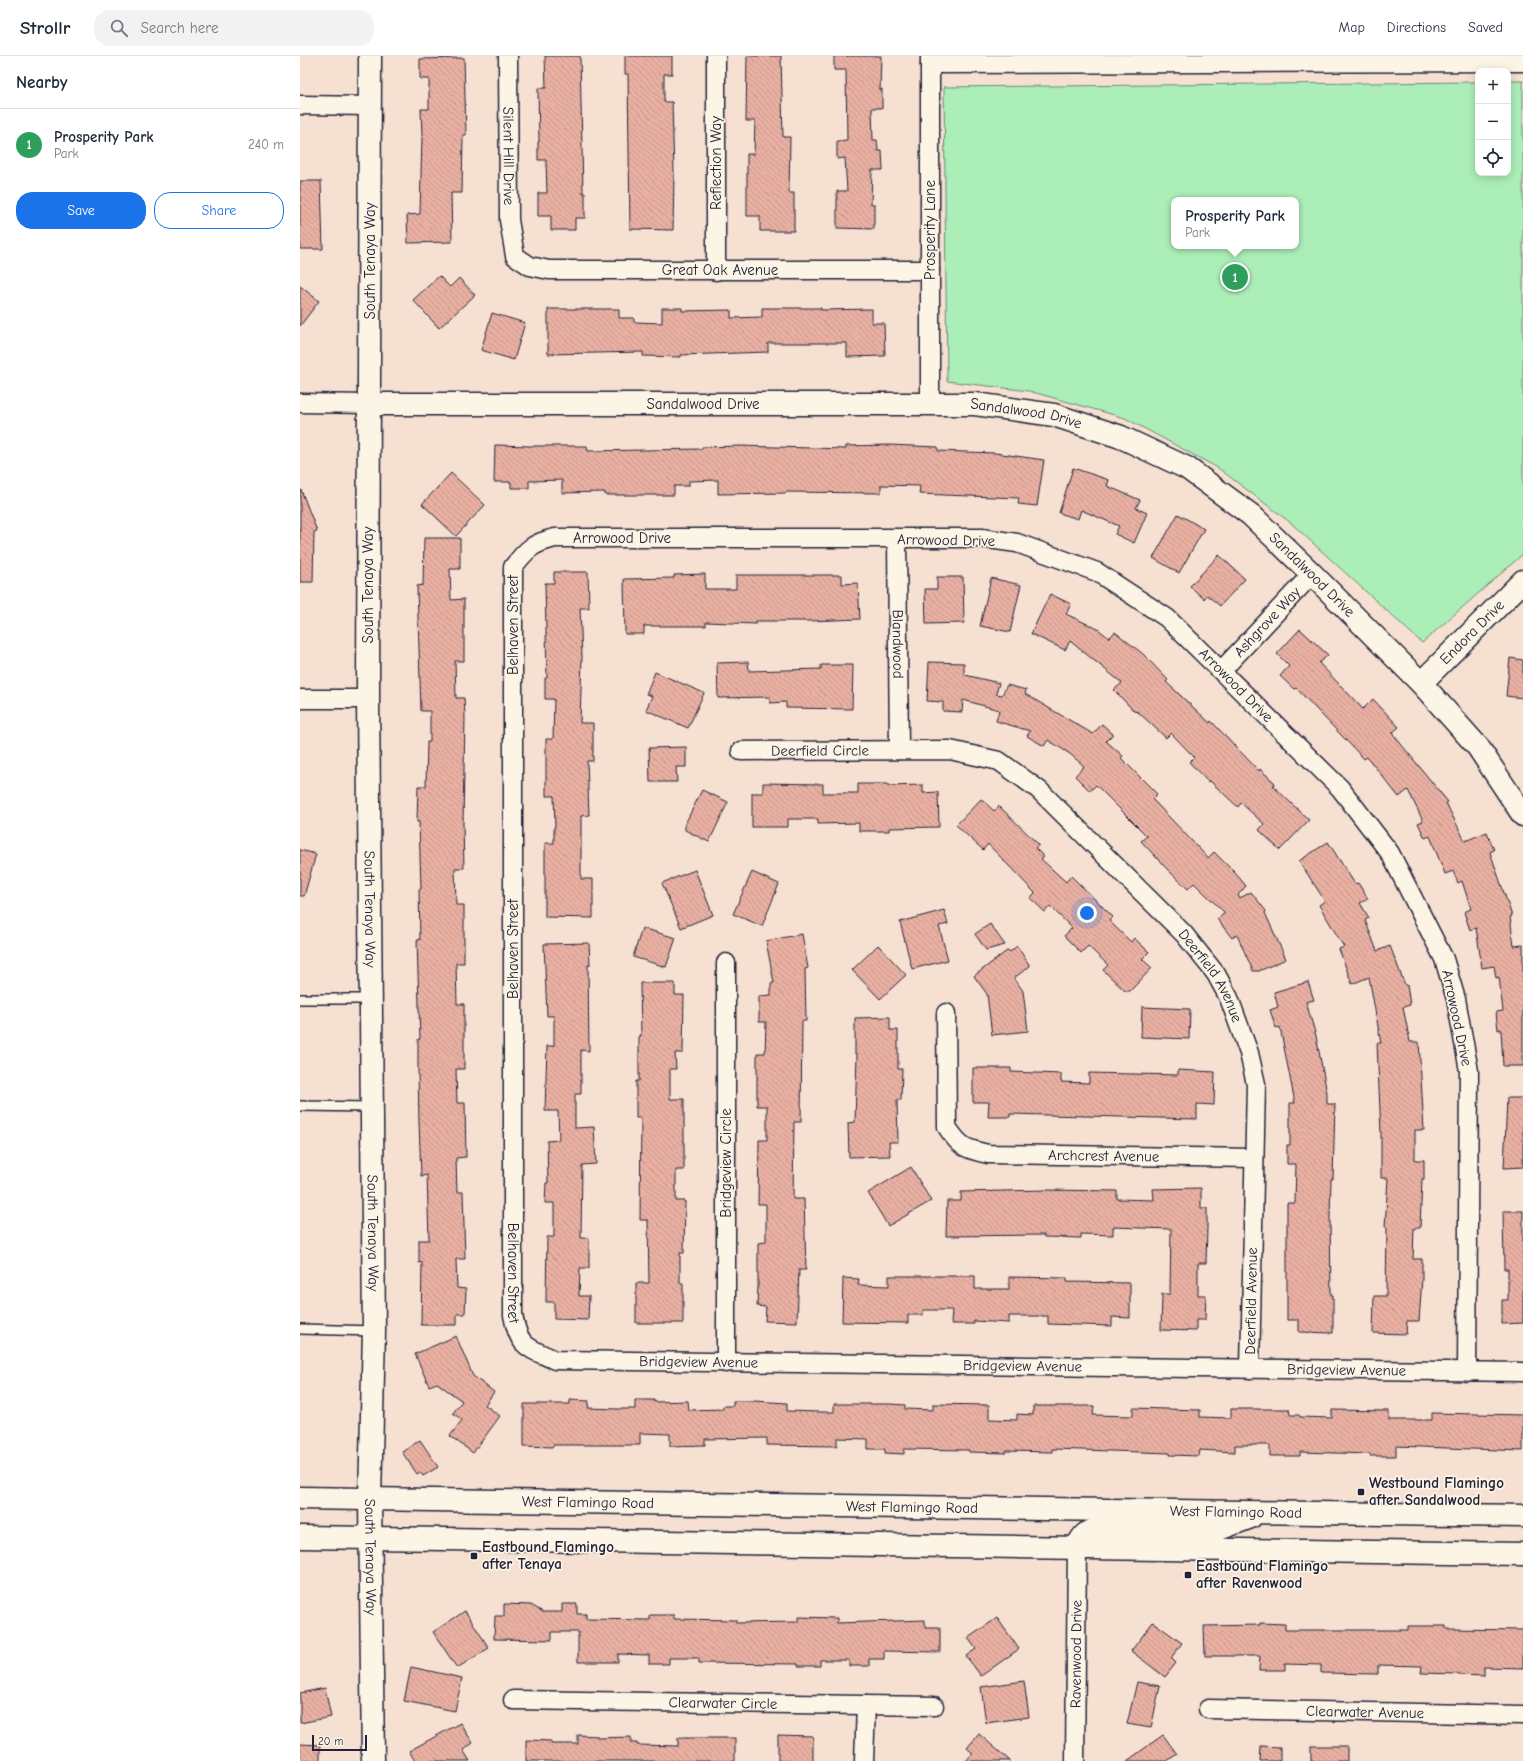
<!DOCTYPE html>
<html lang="en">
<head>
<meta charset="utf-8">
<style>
	body { margin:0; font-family:"Comic Neue",sans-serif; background:#f2f2f3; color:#1f2937 }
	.controls { position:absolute; right:12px; top:12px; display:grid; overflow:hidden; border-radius:8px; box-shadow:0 2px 10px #0003 }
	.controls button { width:36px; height:36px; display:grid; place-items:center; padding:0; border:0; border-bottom:1px solid #e0e1e3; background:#fff; color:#1f2937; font:20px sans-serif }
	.scale { position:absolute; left:12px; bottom:10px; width:55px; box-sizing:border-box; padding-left:4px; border:2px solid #22223b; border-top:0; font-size:11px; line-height:14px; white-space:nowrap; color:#22223b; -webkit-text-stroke:3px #fcf5e5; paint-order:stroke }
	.you { position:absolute; left:787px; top:857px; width:14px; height:14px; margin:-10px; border:3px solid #fff; border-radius:50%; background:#1a73e8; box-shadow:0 0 0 6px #1a73e833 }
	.badge { display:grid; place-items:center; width:26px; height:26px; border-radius:50%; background:#1a73e8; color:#fff; font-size:13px; font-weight:700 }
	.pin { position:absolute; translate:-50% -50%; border:2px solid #fff; box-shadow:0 1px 4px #0006 }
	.popup { position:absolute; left:871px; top:141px; width:128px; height:52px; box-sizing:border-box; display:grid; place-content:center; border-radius:8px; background:#fff; filter:drop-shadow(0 1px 3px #0005); font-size:13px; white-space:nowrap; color:#747a83 }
	.popup b { font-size:15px; color:#1f2937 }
	.popup::after { content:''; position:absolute; left:50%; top:100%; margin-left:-8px; border:8px solid transparent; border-top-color:#fff }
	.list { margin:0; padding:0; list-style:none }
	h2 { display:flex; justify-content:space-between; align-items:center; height:52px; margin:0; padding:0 16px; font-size:17px }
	h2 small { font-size:13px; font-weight:400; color:#747a83 }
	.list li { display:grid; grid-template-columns:26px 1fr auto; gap:12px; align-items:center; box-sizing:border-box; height:72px; padding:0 16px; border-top:1px solid #e0e1e3 }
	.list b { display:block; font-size:15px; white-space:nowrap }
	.list p { margin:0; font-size:13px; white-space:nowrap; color:#747a83 }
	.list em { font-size:13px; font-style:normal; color:#747a83 }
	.actions { display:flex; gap:8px; padding:12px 16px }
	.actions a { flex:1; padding:9px 0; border:1px solid #1a73e8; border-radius:16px; text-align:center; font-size:14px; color:#1a73e8 }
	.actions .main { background:#1a73e8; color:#fff }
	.icon { flex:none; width:22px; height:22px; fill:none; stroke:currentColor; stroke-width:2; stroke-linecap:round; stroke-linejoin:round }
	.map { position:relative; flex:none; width:1223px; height:1705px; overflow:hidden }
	header { display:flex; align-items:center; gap:24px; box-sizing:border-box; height:56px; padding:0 20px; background:#fff; border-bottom:1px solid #e0e1e3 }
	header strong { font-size:19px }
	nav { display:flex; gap:22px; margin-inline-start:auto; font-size:14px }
	.search { width:280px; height:36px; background:#f2f2f3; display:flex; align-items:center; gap:10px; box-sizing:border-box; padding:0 14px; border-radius:16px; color:#747a83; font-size:15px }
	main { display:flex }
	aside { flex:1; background:#fff }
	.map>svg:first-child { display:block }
	.green { fill:#aceeb7; stroke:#678879; fill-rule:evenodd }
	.building { fill:url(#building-back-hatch); stroke:#22223b }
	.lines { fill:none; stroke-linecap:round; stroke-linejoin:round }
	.lane-casing { stroke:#22223b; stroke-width:12 }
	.street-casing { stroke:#22223b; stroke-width:21 }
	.secondary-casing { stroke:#22223b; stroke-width:25 }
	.primary-casing { stroke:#22223b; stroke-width:25 }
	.lane { stroke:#fcf5e5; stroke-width:9 }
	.street { stroke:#fcf5e5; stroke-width:18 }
	.secondary { stroke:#fcf5e5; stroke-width:22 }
	.primary { stroke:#fcf5e5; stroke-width:22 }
	.poi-dot { fill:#22223b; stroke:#fcf5e5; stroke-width:1.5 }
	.labels { text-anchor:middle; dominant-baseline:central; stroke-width:3.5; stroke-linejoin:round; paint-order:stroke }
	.street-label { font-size:15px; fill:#22223b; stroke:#fcf5e5 }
	.poi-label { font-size:15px; font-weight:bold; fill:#22223b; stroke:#fcf5e5; text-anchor:start }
</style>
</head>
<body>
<header>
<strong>Strollr</strong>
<div class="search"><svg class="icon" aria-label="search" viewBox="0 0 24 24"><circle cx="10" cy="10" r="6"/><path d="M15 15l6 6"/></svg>Search here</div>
<nav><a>Map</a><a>Directions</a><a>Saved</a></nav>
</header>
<main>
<aside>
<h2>Nearby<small></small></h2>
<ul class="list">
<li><span class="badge" style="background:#2e9e5b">1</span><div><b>Prosperity Park</b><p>Park</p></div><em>240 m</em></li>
</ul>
<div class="actions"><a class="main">Save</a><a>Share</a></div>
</aside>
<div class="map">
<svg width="1223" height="1705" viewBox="0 0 1223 1705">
	<defs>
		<pattern id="building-back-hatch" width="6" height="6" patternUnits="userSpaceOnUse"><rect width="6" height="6" fill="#e9b0a2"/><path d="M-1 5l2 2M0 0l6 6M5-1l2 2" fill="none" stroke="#c8978c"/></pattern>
	</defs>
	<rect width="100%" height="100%" fill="#f6e0d1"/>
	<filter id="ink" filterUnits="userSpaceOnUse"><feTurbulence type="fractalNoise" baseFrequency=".025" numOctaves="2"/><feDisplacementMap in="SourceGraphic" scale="8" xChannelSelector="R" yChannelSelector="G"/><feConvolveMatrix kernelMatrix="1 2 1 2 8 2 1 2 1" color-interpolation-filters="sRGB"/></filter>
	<g filter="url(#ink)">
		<path class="green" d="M1208 25H1223V498L1122 587 991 467 918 412 825 362 729 335 647 325 644 31 1178 26V117H1208ZM874 144H996V190H874Z"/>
		<g class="building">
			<path d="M245 0H280L283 137H285V162H275V174H251V160H238V137H247L246 104H238V86H239L238 32H246Z"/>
			<path d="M325 0H372V18H364V46H372L374 117 373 174 330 173 328 18H325Z"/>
			<path d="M447 0H481L483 81H490L489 137H494V175H460V160H447V98H454L455 65H446Z"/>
			<path d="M534 0H581L580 34 582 33V52H572L573 84H577L578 95H582L583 114H572L571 148H574V173L537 172V135H547L545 102 537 103V85L547 84 546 14H534Z"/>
			<path d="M164 2 166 79H163L162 137H151L152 186 108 187 107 159 120 158 122 80 121 53H129V23H120V3Z"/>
			<path d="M0 125H21L23 193H0Z"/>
			<path d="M139 220 150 231 159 222 175 239 139 272 113 244Z"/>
			<path d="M0 230 19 245 0 270Z"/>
			<path d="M362 252H382V255L431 254V262L462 261V252H521V254L572 253V267H584L585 300 547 301V287H468V296L381 299V301L343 300V296L248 298V253H319V262H334V266L362 267Z"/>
			<path d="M192 257 225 267 214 304 181 294Z"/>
			<path d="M195 389 230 390H287L288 395 402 393V391L440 390 546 393V390L589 389 638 391V395L695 397 744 404 737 450 718 448 719 442 619 438 620 430 581 429V437L486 436V437L418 438V424L389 425V430H374V439H305V436L262 437V424L229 425V432H211V426H194Z"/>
			<path d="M773 412 809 424 807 430 840 444 836 452 847 457 834 487 815 478 819 470 781 454 778 463 759 457Z"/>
			<path d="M151 417 185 449 156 480 122 448Z"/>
			<path d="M0 434H1L17 475 14 476 13 526H0Z"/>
			<path d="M878 458 904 473 879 517 853 502Z"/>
			<path d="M124 482H160V513H150L151 544 164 543V605H155L156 642H164L165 661 163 767 164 812H155L156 849H164V907H156L157 948H164V1013H156L157 1047H165L166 1101 156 1102 157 1136H163L165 1203H156L157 1232 166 1233 165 1258H157V1269H121L122 1206 119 1207V1184H129L127 1119 121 1120 119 1067 118 1013V983H120L117 884H120L119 833H121L119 766H117L118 730H126L127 686H130V655H121L117 530 123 529Z"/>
			<path d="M919 499 945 523 920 550 907 539 904 543 890 530Z"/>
			<path d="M254 516H288L289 552H280L282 601 280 667H293V705H287L289 759 281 760V823H293V862L245 861V787H254V771H255L254 740H246V683H253L254 643H245V622H247L245 527H254Z"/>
			<path d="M405 518V533H436V519H542V528L558 527 560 563 509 565H456V568L406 566V570H344V578H325L324 523 374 522V519Z"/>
			<path d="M637 521H663L664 567 626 568 625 533H637Z"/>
			<path d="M691 522 721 529 710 576 680 570Z"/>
			<path d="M750 538 771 548 766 558 798 573 809 582 815 576 843 598 868 624 866 626 910 667 911 665 959 715 960 713 975 727 973 730 1009 764 980 794 959 774 964 768 941 747 938 751 909 724 908 726 889 706 894 701 871 677 866 682 837 655 835 656 814 634 822 627 770 585 765 594 731 578Z"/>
			<path d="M1000 573 1028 599 1019 607 1063 653 1073 643 1099 671 1092 677 1148 746 1146 747 1165 785 1187 776 1194 794 1190 796 1212 860 1210 861 1214 890 1223 889V1010H1203L1201 973 1198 974 1196 956 1203 955 1199 921 1196 922 1194 910 1182 912 1176 872 1170 874 1164 856 1171 853 1162 825 1158 827 1153 815 1145 818 1130 780 1125 782 1118 767 1123 765 1108 734 1099 741 1067 701 1064 703 996 632 994 633 980 620 989 610 977 598Z"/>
			<path d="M1210 602 1223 604V642L1206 640Z"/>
			<path d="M448 606 449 615 521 613V609H553L552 653 486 652V646L470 647V641L418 642 417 607Z"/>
			<path d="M629 606 664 607V617L665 619 699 627 696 638 702 639 707 629 726 634 725 638 793 678 802 668 813 678 806 685 823 700 821 702 857 738 852 743 908 802 914 796 936 818 946 830 938 839 940 842 951 836 966 855 965 857 986 903 959 915H953L937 879 932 882 917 863 925 857 894 827 888 833 867 813 841 785 847 780 796 729 790 735 775 720 784 710 770 698 748 684 744 690 727 680 730 675 696 665 699 654 663 644 662 656 643 655V646L627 645Z"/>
			<path d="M355 616 404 637 388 672 346 654 352 640 346 638Z"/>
			<path d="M386 691V711H376L377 726H350L349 692Z"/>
			<path d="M463 727 523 728V737H558V728H588V730L623 729V737L638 736 639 771 589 772V775H559V767L518 768V763H488V771H452V737H463Z"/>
			<path d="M402 734 428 746 409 786 385 774V768Z"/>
			<path d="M681 743 694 755 699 750 739 789 735 792 744 801 741 803 766 826 771 820 813 861 809 865 831 886 834 882 849 896 842 903 852 912 830 935H825L803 914 808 909 788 890 781 897 764 880 772 872 750 850 745 856 730 842 735 837 688 788 683 794 656 769Z"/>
			<path d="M1028 786 1055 828 1058 827 1068 843 1060 847 1069 862 1065 864 1077 895 1090 890 1105 929H1107L1110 949 1103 951 1110 986H1119L1124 1074H1115V1104H1124V1123H1122L1120 1172H1114L1113 1203H1122V1222L1119 1265H1107L1106 1278 1073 1277 1074 1240H1086L1087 1171H1085L1088 1122H1081V1077L1077 987H1081L1069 921 1052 928 1039 893 1044 891 1019 849 1025 845 999 805Z"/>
			<path d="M0 794 16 798 4 840H0Z"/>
			<path d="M395 814 413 859 381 872 362 827Z"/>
			<path d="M452 816 479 828 462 870 433 858Z"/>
			<path d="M644 854 648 868 639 870 648 904 612 913 600 866Z"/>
			<path d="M690 868 705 889 686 894 675 878Z"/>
			<path d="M342 872 376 882 366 911 333 901Z"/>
			<path d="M502 878 508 912 505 913 506 965H502L501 1066H494L493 1143H504L506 1214H499L497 1266 465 1265 466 1251 457 1250 458 1230V1187L466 1186V1148H458L459 1084H467V1050H457V997H465L466 966H459V940L471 939V927H474L466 885Z"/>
			<path d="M289 887 290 909H288L289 995 281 994V1038H275V1072L294 1071 296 1108 282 1109 281 1182H289V1212H280L279 1240H289L288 1264 254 1263V1246H246L247 1181H254V1147H245L246 1127H248L247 1085 259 1084 258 1055H245L247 990H254V960H247L244 888Z"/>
			<path d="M578 889 606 919 580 943 552 914Z"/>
			<path d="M717 890 730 910 714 922 723 935 728 975 692 979 687 938 674 920 708 894 710 896Z"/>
			<path d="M1008 926 1014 944 1006 946 1016 980 1027 1037V1048H1035L1033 1123H1031L1030 1161 1031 1239H1033V1277L999 1276V1264H987V1147H995L996 1108H987V1089H990V1047H995L980 971 976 972 970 954 978 951 974 936Z"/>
			<path d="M340 927H375V939H384L383 997H375L376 1013H370V1043H384V1114H376V1145H385L384 1197H380V1227H383V1267H336V1227H349L348 1164H340L341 1062H336V1025H339V980H341Z"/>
			<path d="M842 951 890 953 889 983 841 981Z"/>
			<path d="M590 961V974H598V1013H602L601 1044H597L598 1086H589L590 1100 549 1101 548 1067 555 1066 557 998H555V962Z"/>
			<path d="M673 1012H711V1016L761 1018V1026L789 1027V1017L878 1019V1014L915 1016 914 1049 897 1048V1063L710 1058V1061H688L689 1046H673Z"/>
			<path d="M1207 1042H1223V1111L1204 1112Z"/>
			<path d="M611 1111 631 1145 588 1170 568 1137Z"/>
			<path d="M901 1132V1152H907V1172L906 1207H898V1239H906L905 1264H896V1275L861 1274 862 1238H870L871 1173 813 1171V1179L781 1178V1182L744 1181V1179L646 1180 647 1145H661V1136L745 1134 817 1135V1143L854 1144 853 1133Z"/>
			<path d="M1203 1155H1223V1267L1202 1268V1244H1208V1213H1204Z"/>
			<path d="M589 1220H675V1233H709V1221L767 1222V1226L830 1227V1262L812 1261V1270L748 1268V1260H709V1267L674 1265V1268H651L652 1254H623V1259H608V1267L542 1266 543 1222 559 1223 558 1229 589 1230Z"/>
			<path d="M156 1280 173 1320 194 1336 185 1349 200 1360 173 1397 150 1380 162 1364 153 1357 162 1345 137 1327 129 1330 115 1298Z"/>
			<path d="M270 1344 289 1345 288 1352 318 1353H335V1344H354V1346L388 1345 389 1354 423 1353V1350H433V1345H454L487 1347V1355L519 1356H534V1348H591L605 1349V1353L633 1354V1348L689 1349V1363L717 1364V1358L733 1359V1350H794L793 1359 833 1360V1352L900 1354V1361L931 1362V1353H989L990 1359H999L1000 1361 1032 1362V1354L1089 1355V1364H1132V1357L1223 1359V1395L1096 1390V1400H1070V1398L1000 1396V1400H970V1389H935V1396L900 1394 899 1400 870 1399V1397L752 1393V1396L706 1395V1397L669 1396V1394L604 1393V1398L585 1397V1393H568V1383L537 1382V1390L467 1389V1382L405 1383V1389L370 1390V1378L340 1377V1389H253V1391L224 1390V1348H270Z"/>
			<path d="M120 1384 138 1411 123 1420 120 1416 117 1418 102 1396Z"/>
			<path d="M204 1548 231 1549 243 1556H262V1548H277V1558H286V1563L350 1564V1559H374V1563L436 1564V1567L498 1566V1561L537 1562V1567L625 1564V1572H640V1596L584 1595V1603H569V1610H549V1604H520V1610H498V1608L399 1607V1602H369V1608H349V1599L318 1598V1606H278V1576H252V1584L194 1583 195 1560H204Z"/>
			<path d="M165 1555 189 1592 157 1612 133 1576Z"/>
			<path d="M697 1562 719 1593 681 1620 666 1600 676 1593 668 1582Z"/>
			<path d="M853 1566 882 1587 871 1602 876 1607 865 1621 831 1595Z"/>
			<path d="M960 1567 985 1568V1574H1108V1570H1146V1573L1223 1574V1612L1184 1611V1620L1158 1619V1618L1121 1617 1122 1610 1078 1609V1618L1021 1617V1609L985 1608V1614H959L960 1600H905L904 1570 960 1569Z"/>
			<path d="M111 1611 162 1622 155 1655 104 1645Z"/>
			<path d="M724 1625 729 1661 686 1667 681 1631Z"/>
			<path d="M837 1626 860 1630 851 1672 827 1668Z"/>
			<path d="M25 1632 31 1661 0 1667V1637Z"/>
			<path d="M160 1667 173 1687 163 1694 170 1705H115L109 1695Z"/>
			<path d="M679 1678 710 1705H666L673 1697 667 1692Z"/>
			<path d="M278 1679 298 1680V1682L331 1681V1687H337V1689L378 1690V1682H435V1705H226V1684L251 1685V1688H278Z"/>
			<path d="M478 1679 513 1680V1705H478Z"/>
			<path d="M863 1679 877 1698 867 1705H827Z"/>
			<path d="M0 1688 20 1689V1705H0Z"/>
			<path d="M961 1690 980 1691V1705H960Z"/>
			<rect x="1011" y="1690" width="36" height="15"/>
		</g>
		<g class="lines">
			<defs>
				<g id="lane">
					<path d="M0 943H71"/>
					<path d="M0 1050 72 1051"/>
					<path d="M0 1273 74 1275"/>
				</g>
				<g id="street">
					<path id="s1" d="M208 0 209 164 215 200 230 210 249 214H630"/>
					<path d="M630 0V348"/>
					<path d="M630 8 1223 6"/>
					<path d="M0 49 70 50"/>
					<path d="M416 215V0"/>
					<path d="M0 347 69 348"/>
					<path id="s2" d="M597 483 599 694"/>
					<path id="s3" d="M922 614 1012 518"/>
					<path d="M0 643H68"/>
					<path id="s4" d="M441 695 650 694 699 705 739 734 884 878 916 918 929 942 949 997 956 1028 950 1313"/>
					<path d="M426 907V1307"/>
					<path id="s5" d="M646 957 647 1071C660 1091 665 1093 688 1098L954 1102"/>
					<path id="s6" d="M1167 1316 1169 1015 1156 943 1144 903 1090 797 1040 732 867 562 797 516 717 487 682 482H255C233 487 227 493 213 511V1259C219 1292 227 1291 255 1304L1223 1316"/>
					<path id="s7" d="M213 1644 634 1650"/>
					<path id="s8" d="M908 1653 1223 1659"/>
					<path d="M564 1705 566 1649"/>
					<path id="s9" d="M775 1705 777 1491"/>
				</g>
				<g id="secondary">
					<path id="s10" d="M70 0 68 643 74 1275 70 1443 73 1705"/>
					<path id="s11" d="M69 348H675L754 359 821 381 887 412 951 459 1012 518 1121 627 1178 691 1223 759"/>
					<path id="s12" d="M1121 627 1223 525"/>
				</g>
				<g id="primary">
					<path id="s13" d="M0 1442 1223 1460"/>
					<path d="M0 1481 1223 1498"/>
					<path d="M777 1491C783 1479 785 1476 799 1473H919L951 1461"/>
				</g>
			</defs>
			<use href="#lane" class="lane-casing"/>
			<use href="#street" class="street-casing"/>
			<use href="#secondary" class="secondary-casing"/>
			<use href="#primary" class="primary-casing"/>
			<use href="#lane" class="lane"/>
			<use href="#street" class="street"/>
			<use href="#secondary" class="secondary"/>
			<use href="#primary" class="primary"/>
		</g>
	</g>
	<g class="poi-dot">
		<rect x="1057" y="1432" width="8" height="8" rx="2"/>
		<rect x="170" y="1496" width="8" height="8" rx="2"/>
		<rect x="884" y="1515" width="8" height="8" rx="2"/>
	</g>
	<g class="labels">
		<g class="street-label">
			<text stroke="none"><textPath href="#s1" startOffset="100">Silent Hill Drive</textPath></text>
			<text transform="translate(416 107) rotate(-90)">Reflection Way</text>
			<text transform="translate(630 174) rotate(-90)">Prosperity Lane</text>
			<text transform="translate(70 205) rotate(-90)">South Tenaya Way</text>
			<text stroke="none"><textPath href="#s1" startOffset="409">Great Oak Avenue</textPath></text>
			<text stroke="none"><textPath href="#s11" startOffset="334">Sandalwood Drive</textPath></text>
			<text stroke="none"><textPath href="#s11" startOffset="658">Sandalwood Drive</textPath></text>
			<text x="322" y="482">Arrowood Drive</text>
			<text transform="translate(646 484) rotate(1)">Arrowood Drive</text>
			<text stroke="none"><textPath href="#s11" startOffset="994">Sandalwood Drive</textPath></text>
			<text transform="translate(68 529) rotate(-90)">South Tenaya Way</text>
			<text stroke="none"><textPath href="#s3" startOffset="66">Ashgrove Way</textPath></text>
			<text transform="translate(213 569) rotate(-90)">Belhaven Street</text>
			<text stroke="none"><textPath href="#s12" startOffset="72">Endora Drive</textPath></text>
			<text stroke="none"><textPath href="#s2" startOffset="105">Blandwood</textPath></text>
			<text transform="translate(936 629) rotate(45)">Arrowood Drive</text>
			<text stroke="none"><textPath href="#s4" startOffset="79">Deerfield Circle</textPath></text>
			<text stroke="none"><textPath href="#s10" startOffset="853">South Tenaya Way</textPath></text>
			<text transform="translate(213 893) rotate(-90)">Belhaven Street</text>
			<text stroke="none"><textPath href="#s4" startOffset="563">Deerfield Avenue</textPath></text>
			<text transform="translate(1157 962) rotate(78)">Arrowood Drive</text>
			<text stroke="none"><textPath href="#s5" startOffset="281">Archcrest Avenue</textPath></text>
			<text transform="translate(426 1107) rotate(-90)">Bridgeview Circle</text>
			<text stroke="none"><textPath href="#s10" startOffset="1177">South Tenaya Way</textPath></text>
			<text stroke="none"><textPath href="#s6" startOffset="2249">Belhaven Street</textPath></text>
			<text transform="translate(951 1245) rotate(-89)">Deerfield Avenue</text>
			<text stroke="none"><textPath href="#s6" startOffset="2501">Bridgeview Avenue</textPath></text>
			<text stroke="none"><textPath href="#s6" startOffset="2825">Bridgeview Avenue</textPath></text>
			<text stroke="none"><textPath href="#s6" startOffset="3149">Bridgeview Avenue</textPath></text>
			<text stroke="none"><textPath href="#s13" startOffset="288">West Flamingo Road</textPath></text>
			<text stroke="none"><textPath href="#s13" startOffset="612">West Flamingo Road</textPath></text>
			<text stroke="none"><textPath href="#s13" startOffset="936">West Flamingo Road</textPath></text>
			<text stroke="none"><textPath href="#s10" startOffset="1501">South Tenaya Way</textPath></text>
			<text stroke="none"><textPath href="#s9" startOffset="107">Ravenwood Drive</textPath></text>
			<text stroke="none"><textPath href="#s7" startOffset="210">Clearwater Circle</textPath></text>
			<text stroke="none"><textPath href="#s8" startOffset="157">Clearwater Avenue</textPath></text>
		</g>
		<g class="poi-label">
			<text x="1069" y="1427">Westbound Flamingo<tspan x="1069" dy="17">after Sandalwood</tspan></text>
			<text x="182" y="1491">Eastbound Flamingo<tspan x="182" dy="17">after Tenaya</tspan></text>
			<text x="896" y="1510">Eastbound Flamingo<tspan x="896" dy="17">after Ravenwood</tspan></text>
		</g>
	</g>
</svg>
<div class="controls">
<button>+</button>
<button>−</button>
<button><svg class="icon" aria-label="locate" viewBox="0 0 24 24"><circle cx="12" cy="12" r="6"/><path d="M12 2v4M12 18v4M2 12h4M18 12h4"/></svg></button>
</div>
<div class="scale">20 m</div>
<div class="you"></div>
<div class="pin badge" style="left:935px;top:221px;background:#2e9e5b">1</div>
<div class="popup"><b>Prosperity Park</b>Park</div>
</div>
</main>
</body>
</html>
